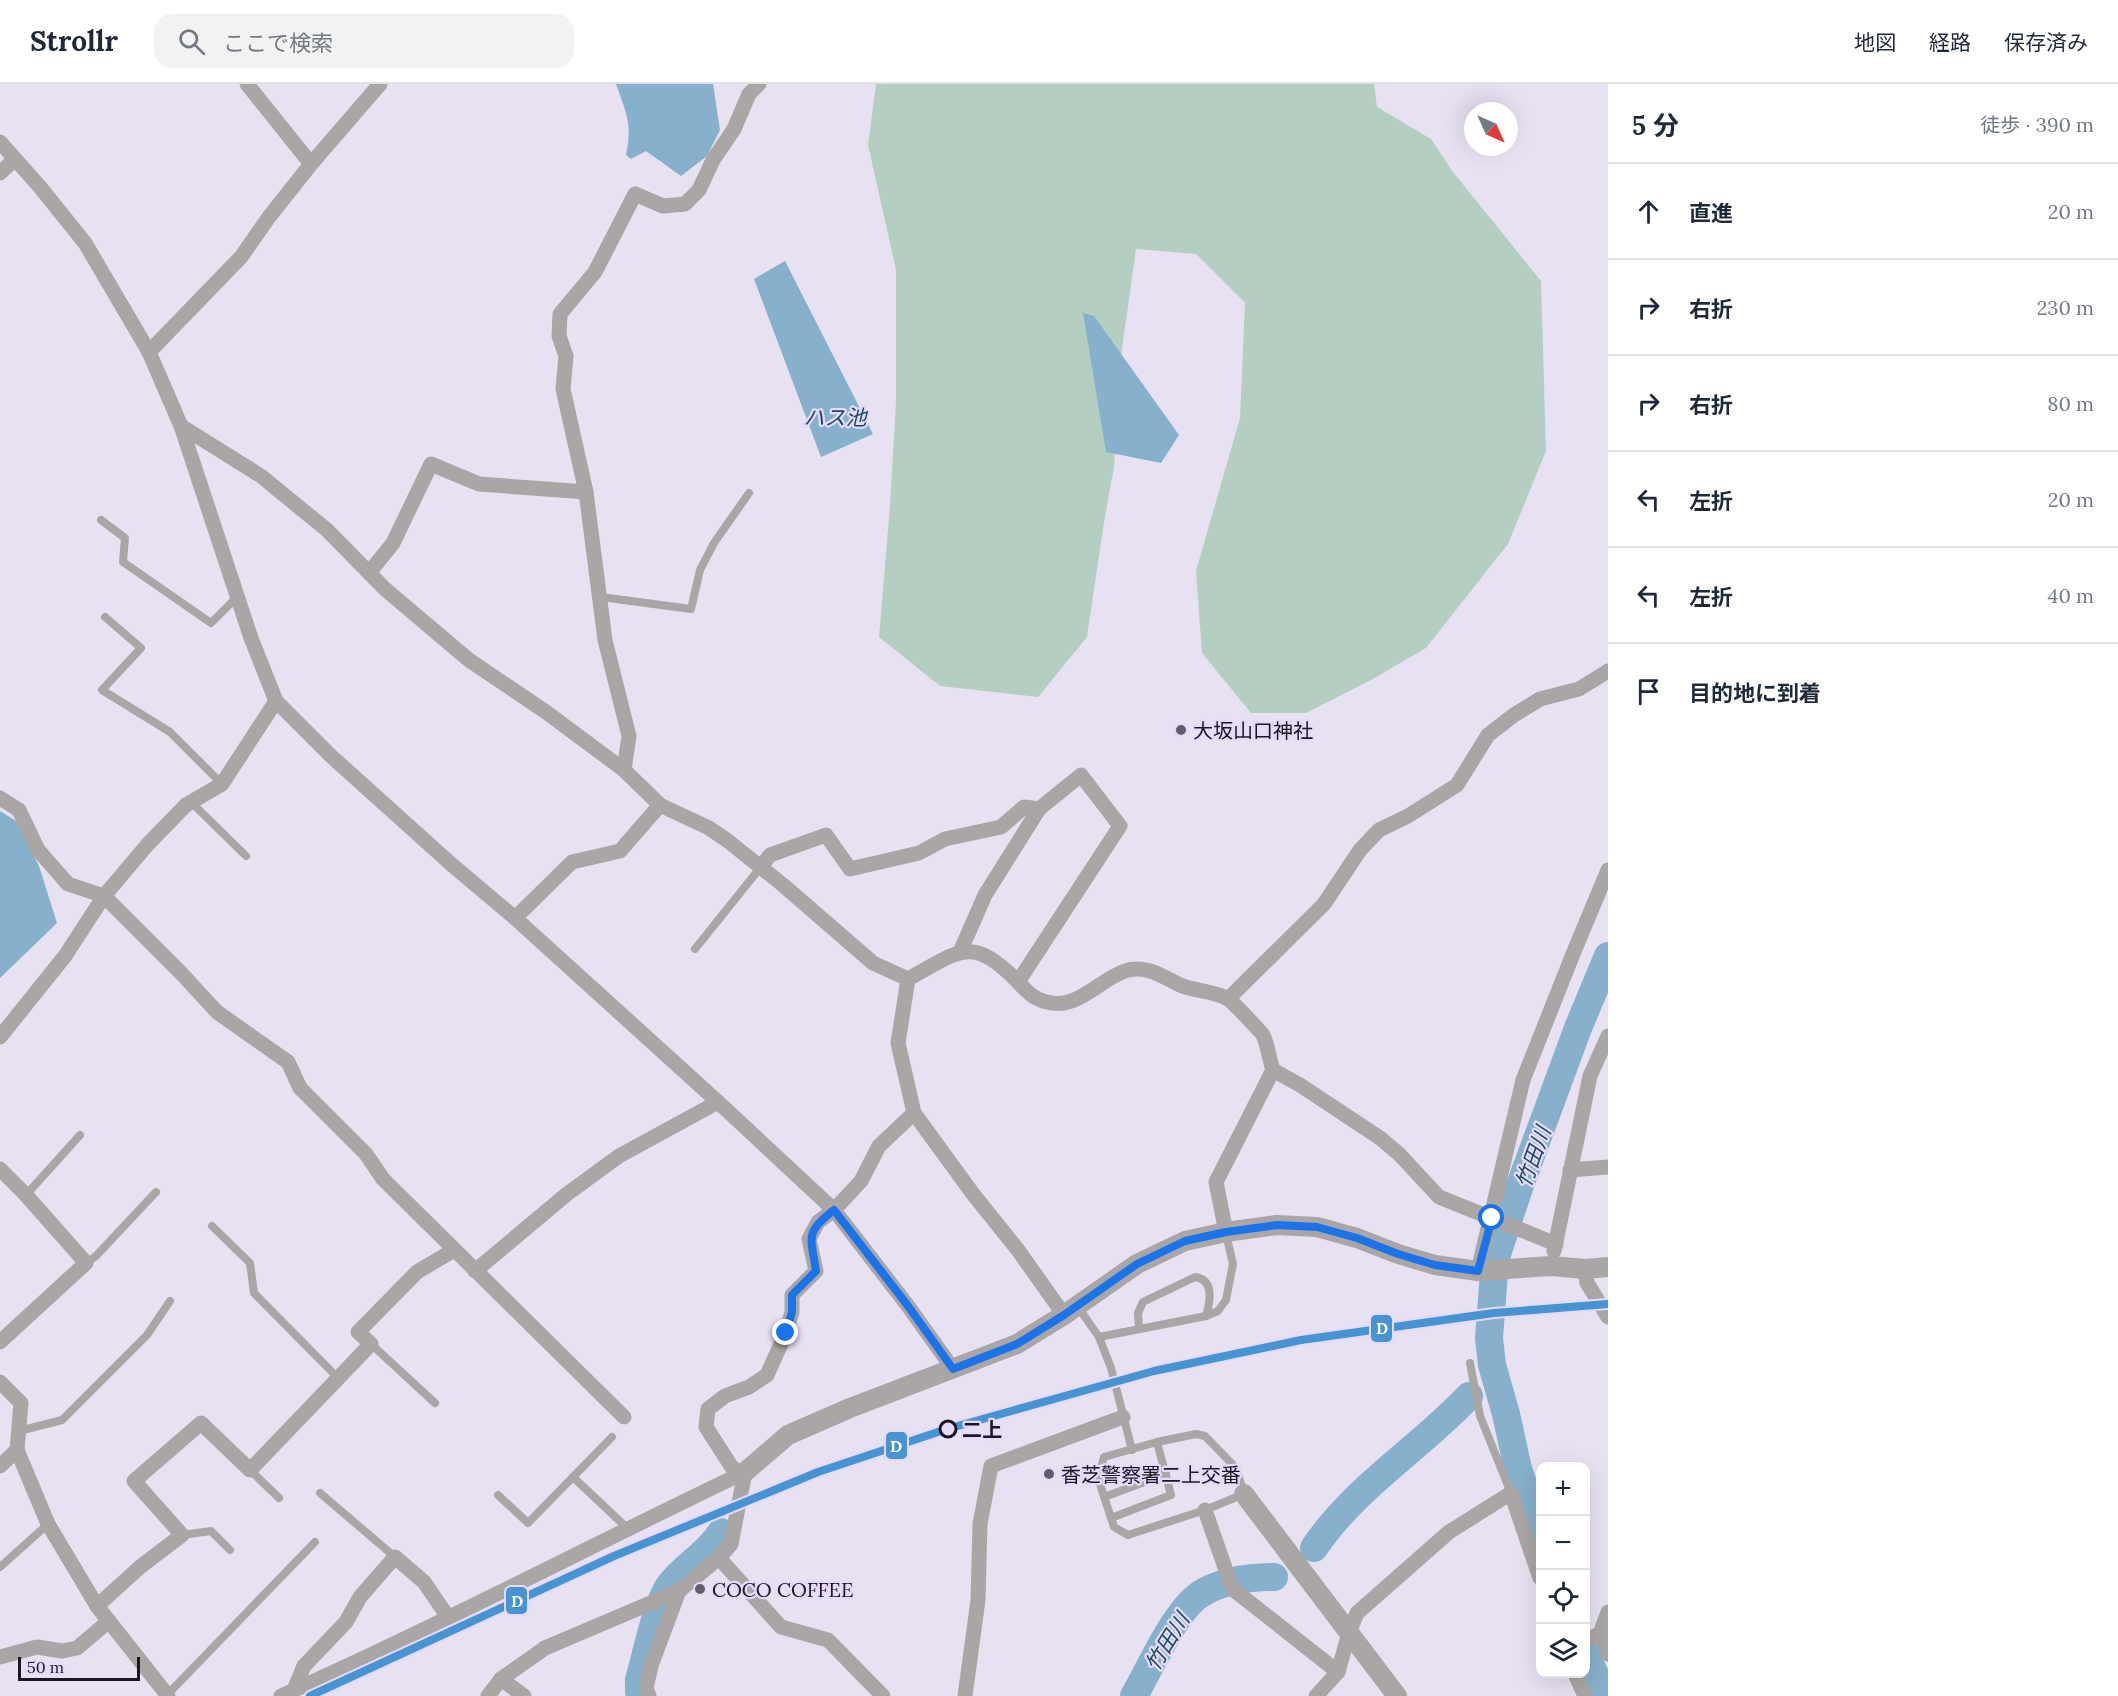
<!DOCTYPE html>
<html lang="ja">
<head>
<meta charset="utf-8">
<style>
	body { margin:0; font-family:Lora,"Noto Sans JP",serif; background:#f2f2f3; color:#1f2937 }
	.controls { position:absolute; right:18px; bottom:18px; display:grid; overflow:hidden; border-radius:12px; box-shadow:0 6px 24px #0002 }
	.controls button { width:54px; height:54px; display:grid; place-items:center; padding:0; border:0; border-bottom:2px solid #e0e1e3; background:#fff; color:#1f2937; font:30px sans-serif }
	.compass { position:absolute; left:1464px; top:18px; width:54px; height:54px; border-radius:50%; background:#fff; box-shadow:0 6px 24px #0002; rotate:135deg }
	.scale { position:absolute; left:18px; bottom:15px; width:122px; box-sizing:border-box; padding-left:6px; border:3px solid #1b1622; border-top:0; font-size:16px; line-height:21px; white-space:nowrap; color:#1b1622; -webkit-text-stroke:4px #e6d9fa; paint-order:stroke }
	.stop { position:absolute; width:18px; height:18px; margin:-14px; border:4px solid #1a73e8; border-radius:50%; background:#fff }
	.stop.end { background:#1a73e8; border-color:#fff; box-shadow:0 2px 6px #0008 }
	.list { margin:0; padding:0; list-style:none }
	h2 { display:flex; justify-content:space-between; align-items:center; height:78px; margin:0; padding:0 24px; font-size:26px }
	h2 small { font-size:20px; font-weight:400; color:#747a83 }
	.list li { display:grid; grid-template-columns:39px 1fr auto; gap:18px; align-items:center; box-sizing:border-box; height:96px; padding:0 24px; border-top:2px solid #e0e1e3 }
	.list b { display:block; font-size:22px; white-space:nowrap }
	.list em { font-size:20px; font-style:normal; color:#747a83 }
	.icon { flex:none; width:33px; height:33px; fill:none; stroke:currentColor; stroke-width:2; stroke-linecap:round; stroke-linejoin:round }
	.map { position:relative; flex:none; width:1608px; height:1612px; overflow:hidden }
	header { display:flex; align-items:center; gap:36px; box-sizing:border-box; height:84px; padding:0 30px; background:#fff; border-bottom:2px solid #e0e1e3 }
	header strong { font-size:28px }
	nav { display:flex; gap:33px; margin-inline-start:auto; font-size:21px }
	.search { width:420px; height:54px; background:#f2f2f3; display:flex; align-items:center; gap:15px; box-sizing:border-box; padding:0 21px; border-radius:18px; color:#747a83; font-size:22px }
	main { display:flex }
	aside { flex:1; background:#fff }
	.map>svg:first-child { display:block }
	.forest { fill:#b4cfc1 }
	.water { fill:#86b0cb }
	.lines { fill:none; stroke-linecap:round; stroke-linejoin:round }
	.river { stroke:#86b0cb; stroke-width:28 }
	.service { stroke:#aaa6a5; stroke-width:8 }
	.minor { stroke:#aaa6a5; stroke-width:15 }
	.tertiary { stroke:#aaa6a5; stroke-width:20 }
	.rail-1-casing { stroke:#e6d9fa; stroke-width:12 }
	.rail-1 { stroke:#4694d1; stroke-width:8 }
	.route { stroke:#1a73e8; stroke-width:8 }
	.poi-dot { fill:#625d6b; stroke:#e6d9fa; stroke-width:2 }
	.stop-dot { fill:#e6d9fa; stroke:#1b1622; stroke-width:3 }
	.labels { text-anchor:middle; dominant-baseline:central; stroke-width:4.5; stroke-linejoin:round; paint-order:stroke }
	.poi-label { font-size:20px; fill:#1b1622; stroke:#e6d9fa; text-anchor:start }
	.stop-label { font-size:20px; font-weight:bold; fill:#1b1622; stroke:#e6d9fa; text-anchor:start }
	.water-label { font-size:21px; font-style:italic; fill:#184a61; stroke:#e6d9fa }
	.line-badge { stroke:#e6d9fa; stroke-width:2 }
	.badge-label { font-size:16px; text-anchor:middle; font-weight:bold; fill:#fff }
</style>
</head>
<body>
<header>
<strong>Strollr</strong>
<div class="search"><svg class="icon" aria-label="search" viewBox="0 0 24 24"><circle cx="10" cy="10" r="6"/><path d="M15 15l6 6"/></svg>ここで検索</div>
<nav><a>地図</a><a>経路</a><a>保存済み</a></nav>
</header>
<main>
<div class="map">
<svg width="1608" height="1612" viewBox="0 0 1608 1612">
	<rect width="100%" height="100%" fill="#e7e1f2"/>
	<path class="forest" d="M876 0H1374L1377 23 1431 55 1453 88 1541 197 1546 367 1508 460 1426 564 1371 596 1306 629H1251L1202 569 1196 487 1240 334 1245 219 1196 170 1136 165 1120 279 1114 383 1104 438 1087 553 1038 613 940 602 879 553 890 421 896 318V186L868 61Z"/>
	<g class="water">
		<path d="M616 0H713L720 46 707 72 681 92 646 67 631 75 626 71C633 40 626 29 616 0Z"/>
		<path d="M785 177 873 350 821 373 754 195Z"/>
		<path d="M1083 229 1094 232 1179 351 1161 379 1106 368Z"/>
		<path d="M0 727 16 737 39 782 57 839 0 894Z"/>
	</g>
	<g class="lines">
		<g class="river">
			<path d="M1540 1450 1518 1385 1506 1330 1492 1281 1489 1254 1495 1176 1519 1104 1578 944 1608 872"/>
			<path d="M1314 1464C1354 1404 1420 1364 1469 1312"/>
			<path d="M1586 1571 1605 1612"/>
			<path d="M641 1612 639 1607V1596C646 1572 656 1521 669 1502 684 1481 708 1470 721 1448"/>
			<path d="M1134 1612C1150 1584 1174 1529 1199 1511 1220 1497 1249 1493 1274 1493"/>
		</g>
		<g class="service">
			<path d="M101 436 125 454 123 478 211 539 237 513"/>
			<path d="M601 513 691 525 700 486 714 459 749 409"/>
			<path d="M105 533 141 564 102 606 170 648 222 700"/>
			<path d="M191 718 246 772"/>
			<path d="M695 865 760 784"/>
			<path d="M26 1111 80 1051"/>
			<path d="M212 1142 250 1179 254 1209 338 1294"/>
			<path d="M86 1179 96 1172 156 1108"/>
			<path d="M1078 1223 1099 1253 1111 1284 1132 1366"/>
			<path d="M1139 1244 1138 1229 1143 1218 1195 1193C1215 1196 1210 1218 1206 1232"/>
			<path d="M1099 1253 1206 1232 1218 1227 1226 1216 1233 1180 1226 1150"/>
			<path d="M371 1260 435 1319"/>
			<path d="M1470 1279 1480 1332 1511 1409"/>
			<path d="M19 1347 62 1336 147 1251 170 1217"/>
			<path d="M1196 1350 1205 1352 1236 1384 1244 1410 1205 1426 1128 1451 1114 1443 1098 1394 1104 1373 1157 1358Z"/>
			<path d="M250 1386 279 1414"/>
			<path d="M573 1393 627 1444"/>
			<path d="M320 1409 395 1473"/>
			<path d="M498 1411 528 1439 612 1353"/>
			<path d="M1104 1413 1166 1390"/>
			<path d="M1111 1434 1171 1411 1157 1358"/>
			<path d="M182 1451 211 1447 230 1466"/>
			<path d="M0 1483 48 1440"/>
			<path d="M167 1611 315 1458"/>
		</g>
		<g class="minor">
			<path d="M247 0 311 80"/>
			<path d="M0 58 40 103 85 159 149 268 181 342 251 554 276 617 331 672 451 780 515 834 718 1018 834 1126 908 1222 953 1285"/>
			<path d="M0 89 15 75"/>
			<path d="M149 268 241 173 269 133 311 80 380 0"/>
			<path d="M181 342 261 392 327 446 385 505 469 576 546 628 624 686 660 721"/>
			<path d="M586 408 563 305 566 272 559 252 560 230 595 188 635 110 663 122 685 120 699 106 713 76 734 45 749 10 759 0"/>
			<path d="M369 489 393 459 431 380 479 400 586 408 605 556 629 652 624 686"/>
			<path d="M0 714 19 726 38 766 68 800 104 812 181 889 217 928 288 978 300 1004 366 1070 383 1095 624 1333"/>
			<path d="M760 784 770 771 826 751 850 785 919 769 945 755 1001 743 1024 723 1039 725"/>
			<path d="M515 834 572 778 620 767 660 721 709 744 728 757 783 801 873 879 908 895"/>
			<path d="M960 868 985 811 1039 725 1081 691 1120 742 1018 898"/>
			<path d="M1228 915 1324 820 1360 766 1379 746 1408 732 1457 701 1488 651 1514 631 1540 615 1579 605 1608 587"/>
			<path d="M0 953 65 872 104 812 148 760 186 721 222 700 276 617"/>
			<path d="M1273 986 1300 1001 1380 1054 1399 1070 1439 1113 1556 1160"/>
			<path d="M0 1085 26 1111 86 1179 0 1258"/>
			<path d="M1570 1086 1608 1083"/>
			<path d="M1554 1167 1590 992 1608 952"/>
			<path d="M1585 1185 1587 1199 1608 1233"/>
			<path d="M475 1187 567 1110 619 1072 718 1018"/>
			<path d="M1478 1187 1523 996 1573 870 1608 786"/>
			<path d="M1064 1231 1018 1166 973 1110 914 1029 898 959 908 895C960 867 971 850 1018 898 1028 909 1036 917 1052 919 1078 924 1101 895 1125 887 1145 880 1162 892 1180 901 1194 907 1216 907 1228 915 1233 918 1260 947 1263 951 1268 961 1269 975 1273 986L1216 1098 1226 1148"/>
			<path d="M0 1298 21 1319 17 1366"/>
			<path d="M0 1382 17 1366 48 1440 97 1522"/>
			<path d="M745 1388 733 1385 706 1343 708 1325 725 1312 749 1303 767 1291 786 1249 792 1228V1211L816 1187 809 1155 818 1138 834 1126 861 1097 879 1062 914 1029"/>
			<path d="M1205 1426 1231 1501 1234 1506 1338 1588"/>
			<path d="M719 1474 781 1543 828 1556 883 1612"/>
			<path d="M1608 1528 1600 1550 1608 1570"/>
			<path d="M1586 1556 1600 1550"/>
			<path d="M0 1573 37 1563 62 1567 77 1564 109 1537"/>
			<path d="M1575 1590 1585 1612"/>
			<path d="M501 1595 524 1612"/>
			<path d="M294 1606 304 1582 346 1538 360 1513 395 1473 424 1498 448 1533"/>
			<path d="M168 1612 97 1522 140 1483 182 1451 134 1397 201 1339 250 1386 371 1260 358 1248 417 1188 454 1166"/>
			<path d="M281 1612C438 1542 590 1462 745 1388"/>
			<path d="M488 1612 501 1595 545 1564 679 1507 719 1474 731 1460 745 1388"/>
			<path d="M649 1612 646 1604 651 1582 679 1507"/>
			<path d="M965 1612 978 1516 980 1440 991 1382 1123 1333"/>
			<path d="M1316 1612 1338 1588 1349 1549 1357 1529 1449 1448 1511 1409 1540 1494"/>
		</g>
		<g class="tertiary">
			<path d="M745 1388 788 1351 850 1324 1017 1260 1064 1231 1137 1180 1185 1157 1226 1148 1277 1141 1317 1143 1357 1154 1398 1170 1435 1181 1478 1187 1551 1182 1585 1185 1608 1183"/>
			<path d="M1244 1410 1397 1612"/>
		</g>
		<defs>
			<path id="rail-1" d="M310 1612 614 1472 818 1388 947 1345 1154 1287 1301 1256 1494 1229 1608 1220"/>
		</defs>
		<use href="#rail-1" class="rail-1-casing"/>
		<use href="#rail-1" class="rail-1"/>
	</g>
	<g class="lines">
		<path class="route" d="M786 1249 792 1228V1211L816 1187C811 1153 804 1149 834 1126L908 1222 953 1285 1017 1260 1064 1231 1137 1180 1185 1157 1226 1148 1277 1141 1317 1143 1357 1154 1398 1170 1435 1181 1478 1187 1492 1134"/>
	</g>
	<g class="poi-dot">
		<circle cx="1181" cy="646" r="6"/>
		<circle cx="1049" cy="1390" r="6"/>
		<circle cx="700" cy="1505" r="6"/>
	</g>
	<circle class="stop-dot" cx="948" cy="1345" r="8"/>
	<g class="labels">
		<g class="poi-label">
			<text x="1193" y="646">大坂山口神社</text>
			<text x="1061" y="1390">香芝警察署二上交番</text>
			<text x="712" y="1505">COCO COFFEE</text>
		</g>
		<g class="stop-label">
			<text x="962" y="1345">二上</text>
		</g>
		<g class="water-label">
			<text x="835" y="333">ハス池</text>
			<text transform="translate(1533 1073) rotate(-70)">竹田川</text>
			<text transform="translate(1167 1558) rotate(-58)">竹田川</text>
		</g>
	</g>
	<g class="line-badge">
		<rect x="1370" y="1230" width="23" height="29" rx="6" fill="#4694d1"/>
		<rect x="885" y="1347" width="23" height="29" rx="6" fill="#4694d1"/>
		<rect x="505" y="1502" width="23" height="29" rx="6" fill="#4694d1"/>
	</g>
	<g class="badge-label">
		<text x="1382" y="1250">D</text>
		<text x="896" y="1368">D</text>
		<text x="517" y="1523">D</text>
	</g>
</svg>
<div class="controls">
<button>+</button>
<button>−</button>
<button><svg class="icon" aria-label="locate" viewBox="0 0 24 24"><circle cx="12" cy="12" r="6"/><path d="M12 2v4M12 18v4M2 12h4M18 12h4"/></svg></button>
<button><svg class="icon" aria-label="layers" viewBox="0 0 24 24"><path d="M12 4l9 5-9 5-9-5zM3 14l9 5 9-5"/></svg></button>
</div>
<svg class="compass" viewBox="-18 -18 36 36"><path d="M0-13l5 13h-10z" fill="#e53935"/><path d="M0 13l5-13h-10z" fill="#747a83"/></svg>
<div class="scale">50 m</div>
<div class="stop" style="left:1492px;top:1134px"></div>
<div class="stop end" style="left:786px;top:1249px"></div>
</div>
<aside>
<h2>5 分<small>徒歩 · 390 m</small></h2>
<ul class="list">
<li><svg class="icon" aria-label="ahead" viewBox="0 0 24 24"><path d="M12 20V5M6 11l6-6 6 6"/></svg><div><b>直進</b></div><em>20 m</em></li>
<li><svg class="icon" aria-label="right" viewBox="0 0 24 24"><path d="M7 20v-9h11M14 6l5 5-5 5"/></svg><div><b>右折</b></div><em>230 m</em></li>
<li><svg class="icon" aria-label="right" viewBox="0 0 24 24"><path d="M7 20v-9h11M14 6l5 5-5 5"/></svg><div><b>右折</b></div><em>80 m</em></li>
<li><svg class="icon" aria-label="left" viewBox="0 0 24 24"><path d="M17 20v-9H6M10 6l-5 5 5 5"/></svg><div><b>左折</b></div><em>20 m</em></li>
<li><svg class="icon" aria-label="left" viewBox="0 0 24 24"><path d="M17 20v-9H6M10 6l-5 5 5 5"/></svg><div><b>左折</b></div><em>40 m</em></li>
<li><svg class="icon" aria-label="arrive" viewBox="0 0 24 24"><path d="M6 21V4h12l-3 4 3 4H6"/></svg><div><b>目的地に到着</b></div></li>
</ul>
</aside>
</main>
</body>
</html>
